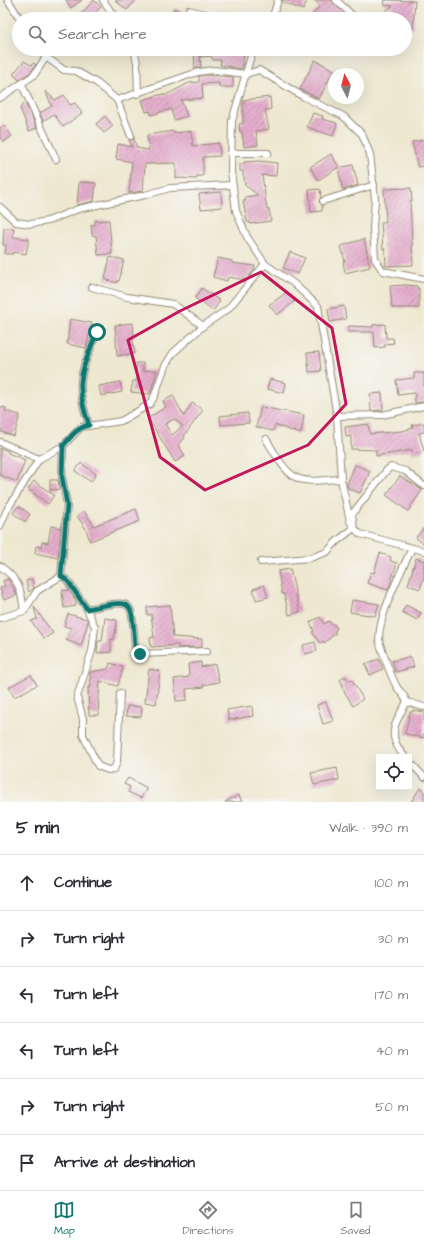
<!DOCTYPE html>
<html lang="en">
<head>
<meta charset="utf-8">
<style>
	body { margin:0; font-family:"Architects Daughter",sans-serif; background:#f2f2f3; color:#2b2b33 }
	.controls { position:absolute; right:12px; bottom:12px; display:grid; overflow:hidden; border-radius:0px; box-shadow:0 4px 16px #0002 }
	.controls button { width:36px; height:36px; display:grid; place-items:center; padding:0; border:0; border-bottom:1px solid #e1e1e2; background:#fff; color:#2b2b33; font:20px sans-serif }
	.compass { position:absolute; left:328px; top:68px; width:36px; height:36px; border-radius:50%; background:#fff; box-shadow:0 4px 16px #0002; rotate:353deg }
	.stop { position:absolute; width:12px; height:12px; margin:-9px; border:3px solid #0f766e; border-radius:50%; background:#fff }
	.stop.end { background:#0f766e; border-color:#fff; box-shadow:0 1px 4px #0008 }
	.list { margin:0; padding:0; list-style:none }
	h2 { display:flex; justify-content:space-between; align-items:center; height:52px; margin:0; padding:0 16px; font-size:17px }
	h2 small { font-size:13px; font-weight:400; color:#7c7c81 }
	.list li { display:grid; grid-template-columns:26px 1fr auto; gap:12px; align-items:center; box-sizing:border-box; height:56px; padding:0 16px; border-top:1px solid #e1e1e2 }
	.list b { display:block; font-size:15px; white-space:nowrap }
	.list em { font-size:13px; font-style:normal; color:#7c7c81 }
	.icon { flex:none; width:22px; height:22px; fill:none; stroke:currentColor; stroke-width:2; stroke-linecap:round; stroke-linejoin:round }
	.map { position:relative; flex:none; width:424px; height:802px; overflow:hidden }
	.search { position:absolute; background:#fff; box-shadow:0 4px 16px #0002; left:12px; right:12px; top:12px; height:44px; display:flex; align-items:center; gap:10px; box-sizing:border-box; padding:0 14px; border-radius:22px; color:#7c7c81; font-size:15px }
	.sheet { height:388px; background:#fff }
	nav { display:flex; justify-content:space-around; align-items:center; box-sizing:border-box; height:56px; border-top:1px solid #e1e1e2; background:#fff; font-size:11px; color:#7c7c81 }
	nav a { display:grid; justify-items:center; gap:2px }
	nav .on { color:#0f766e }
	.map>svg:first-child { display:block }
	.building { fill:url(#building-hatch); fill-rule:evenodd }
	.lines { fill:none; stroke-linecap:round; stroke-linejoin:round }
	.street-casing { stroke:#948977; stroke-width:8 }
	.street { stroke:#fff; stroke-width:6 }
	.route { stroke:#0f766e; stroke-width:5 }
	.marked { fill:none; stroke:#c2185b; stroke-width:3; stroke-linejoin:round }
</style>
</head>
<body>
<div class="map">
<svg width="424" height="802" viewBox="0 0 424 802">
	<defs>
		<pattern id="building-hatch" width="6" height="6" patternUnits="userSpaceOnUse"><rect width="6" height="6" fill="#e5aecd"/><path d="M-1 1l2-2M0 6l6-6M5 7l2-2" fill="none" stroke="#bb8ea6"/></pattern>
	</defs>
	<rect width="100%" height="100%" fill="#f6f6f2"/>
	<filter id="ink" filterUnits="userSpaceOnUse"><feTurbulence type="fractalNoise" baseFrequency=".025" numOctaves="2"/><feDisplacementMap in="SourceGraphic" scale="8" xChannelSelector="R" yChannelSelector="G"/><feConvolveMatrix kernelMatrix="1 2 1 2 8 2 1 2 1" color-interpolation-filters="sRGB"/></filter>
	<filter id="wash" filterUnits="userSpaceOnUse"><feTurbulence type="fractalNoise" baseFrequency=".012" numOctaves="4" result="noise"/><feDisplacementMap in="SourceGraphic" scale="16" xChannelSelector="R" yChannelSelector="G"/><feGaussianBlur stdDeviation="0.9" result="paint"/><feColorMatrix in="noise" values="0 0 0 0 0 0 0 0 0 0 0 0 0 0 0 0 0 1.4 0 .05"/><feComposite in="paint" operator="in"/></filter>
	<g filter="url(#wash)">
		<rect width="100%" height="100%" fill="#eee8d0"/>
		<g id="blocks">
			<g class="building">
				<path d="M66 0H82L71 8Z"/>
				<path d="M94 0 101 7 88 19H82L79 16Z"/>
				<path d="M115 0H136L127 10Z"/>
				<path d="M282 0H307L303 10 282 2Z"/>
				<path d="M314 0H332L350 19H308L320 6Z"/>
				<path d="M385 0 415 1 413 29 405 28V19H374L393 6 384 5Z"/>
				<path d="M174 8 189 15 187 19H170Z"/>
				<path d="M201 49H220L244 54 242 69 220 65 221 60H213L211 56 201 57Z"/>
				<path d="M294 49H311L309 55Z"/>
				<path d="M194 52H197L198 55H200L201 67 195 68Z"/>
				<path d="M315 60 334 70 319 99 300 89Z"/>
				<path d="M24 61 31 65 34 63 36 65 31 72 19 80 13 74Z"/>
				<path d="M206 75 233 77V87H219V83L202 84 203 98 181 100 187 116 174 120 171 109 151 115 150 111 146 112 142 100 163 94 164 96 189 83 199 82V76Z"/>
				<path d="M45 91 55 100 64 95 70 105 75 103 82 113 63 127 54 114 43 121 40 113 52 106Z"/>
				<path d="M270 97 271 109 265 110 269 129 256 131 258 145 244 147 242 132H240L239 124 243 123V100Z"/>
				<path d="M25 103 37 128 29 131 20 108Z"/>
				<path d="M313 113 323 116 322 119 337 123 333 136 307 127Z"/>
				<path d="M105 116 113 126 104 133 96 124Z"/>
				<path d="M4 125 12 136 4 142 0 137V128Z"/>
				<path d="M174 131V133L191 131 193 146 219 143 220 156 203 157V176H197V179L176 178V163L145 164 143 191 129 193 132 162 116 159 118 144 132 147 129 140 134 139 137 148 149 150 147 135Z"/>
				<path d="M424 140V166L418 167 412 142Z"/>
				<path d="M331 154 339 167 318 180 310 167Z"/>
				<path d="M259 161 277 163 276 176 262 175 267 210 269 209 271 221 250 224V222H247L243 201H246L245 197 258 195 245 185 244 176H243V171H240V164H244V162Z"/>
				<path d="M353 165 358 185 343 190 338 168Z"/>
				<path d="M79 182 96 183 94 201 77 205Z"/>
				<path d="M411 188 412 201H410L413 265 386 266 385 249H383L381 222H386L384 189Z"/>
				<path d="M320 189 321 197 319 202 322 205V211L311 212 309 190Z"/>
				<path d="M221 192 222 207 201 209 199 194Z"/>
				<path d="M109 220 112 254 98 255 96 236 92 235 91 225H95V221Z"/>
				<path d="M4 228H14L13 237 29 239 26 254 13 252V254H5L6 245H3Z"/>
				<path d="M364 239 370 267 345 273 343 262 345 261 341 246Z"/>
				<path d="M290 252 305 258 298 274 283 268Z"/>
				<path d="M110 257 124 260 119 281H117V283L105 279Z"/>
				<path d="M218 258 232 261V263L255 266 254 270 246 280 228 277 227 281 213 277Z"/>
				<path d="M405 285 417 286V289L419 288V308H392L390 286Z"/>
				<path d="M202 288 220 301 213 311 195 298Z"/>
				<path d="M287 292 295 301 277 315 269 305Z"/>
				<path d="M344 306 346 319 330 322 328 309Z"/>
				<path d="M70 319 92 323 86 348 67 344Z"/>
				<path d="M133 323 134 337H132L135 353 117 356 115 325Z"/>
				<path d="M385 324 386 338H393L394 343 385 344V347L375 348 374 332H348L349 326 373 327V325Z"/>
				<path d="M319 352 321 371 309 372 307 353Z"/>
				<path d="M136 363H143V371L157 370 150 394 131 392 133 381H137Z"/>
				<path d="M414 373H424V402L415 403V393L398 395 396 380 414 378Z"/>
				<path d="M270 379 286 383 284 393 267 389Z"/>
				<path d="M120 382 122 392 101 396 99 386Z"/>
				<path d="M382 393 383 410 371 411 370 394Z"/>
				<path d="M173 396 184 416 192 403 203 410 184 436 185 438 178 444 185 456 175 462 148 418 166 407 163 401ZM174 419 183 426 172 435 165 424Z"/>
				<path d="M0 407 6 408 5 411 20 415 14 436 1 432 2 430H0Z"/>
				<path d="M261 407 304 415 301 434 275 425 273 431 256 427Z"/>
				<path d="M248 413 249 423 221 425 220 416Z"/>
				<path d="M424 423V432L419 433 424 451 413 454 412 450 376 456V450L351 449V436L346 437 345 427 368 424 370 434 402 431 413 428 412 425Z"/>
				<path d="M0 448 8 451V453L25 460 17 482 0 475Z"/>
				<path d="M81 463 96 474 91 482 75 471Z"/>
				<path d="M355 465 370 471 360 493 348 488 347 484Z"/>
				<path d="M400 476 422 490 408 511 386 495Z"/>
				<path d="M50 480H58L60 489 50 490Z"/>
				<path d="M34 481 54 495 48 504 28 489Z"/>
				<path d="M18 506 30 514 25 522 13 513Z"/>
				<path d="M136 509 140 521 90 541 86 529 77 516 84 511 94 526Z"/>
				<path d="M51 526 61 528 58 558 35 553 36 546 41 547 42 542 48 543Z"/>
				<path d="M424 528V544L416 538Z"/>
				<path d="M380 553 391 557 390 561 397 563 388 590 367 583 371 572 374 573Z"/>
				<path d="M416 558 424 561V577L420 589 408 585Z"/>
				<path d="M290 569 300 612 289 615 284 594H282L278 571Z"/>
				<path d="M8 579 17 595 4 600 0 588 5 586 3 581Z"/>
				<path d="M32 579 34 588 29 592 26 581Z"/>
				<path d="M264 585 268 597 256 600 253 589Z"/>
				<path d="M69 590 75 600 76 606 64 608 62 591Z"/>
				<path d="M352 600 379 604 375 616 350 612Z"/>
				<path d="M170 605 173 637 202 639V647L178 648V645L151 647 150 638 154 637 151 614 147 615V607Z"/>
				<path d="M406 605 421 613 417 620 402 612Z"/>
				<path d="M34 607 53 633 44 639 31 621 37 619Z"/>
				<path d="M68 614 87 619 88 622 81 646 66 640 71 628 64 626Z"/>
				<path d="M320 617 324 624 329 621 332 625 334 624 337 629 334 631 336 633 324 643 323 641 320 643 312 632 314 631 310 622Z"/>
				<path d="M105 618 117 620 114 640 111 639V652L97 653 98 641H102Z"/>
				<path d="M315 642 317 651 305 654 303 645Z"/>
				<path d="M411 657 414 667 396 672 392 661Z"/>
				<path d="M379 659 383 669 370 675 365 664Z"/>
				<path d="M201 662V667L215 664 219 682 203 685 204 687 186 689 187 700 176 701 174 679 189 677 188 664Z"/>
				<path d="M110 663 123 667 118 686 100 681 99 698 98 697 99 715H89L88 687H91L90 672 108 669Z"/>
				<path d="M149 669 160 671 156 704 145 702Z"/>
				<path d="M31 675 37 685 14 697 9 687Z"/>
				<path d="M345 676 349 681 352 680 363 699 353 706 341 686 343 685 340 680Z"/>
				<path d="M326 702 333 721 323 724 317 705Z"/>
				<path d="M127 706 142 707 141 717 126 716Z"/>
				<path d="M252 706 253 716 229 720 227 710Z"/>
				<path d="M413 710 424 712V738L405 734 410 712H413Z"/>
				<path d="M337 768 339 780 314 785 311 773Z"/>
				<path d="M128 778 147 788 141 798 128 792 130 787 124 784Z"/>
				<path d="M420 788 424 791V802H411Z"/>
				<path d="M239 795 242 802H225Z"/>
			</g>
		</g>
	</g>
	<g filter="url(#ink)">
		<use href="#blocks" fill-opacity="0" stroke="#948977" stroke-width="1"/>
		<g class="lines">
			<defs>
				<g id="street">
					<path d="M8 0 20 19"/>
					<path d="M103 0 116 19"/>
					<path d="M336 0 354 17"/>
					<path d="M189 10 224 19"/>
					<path d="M272 19 278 0"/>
					<path d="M38 49 46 57 64 70 76 71 97 83 117 100 198 72 214 70 246 74 259 70 304 97 343 116 362 134 370 154 375 199 373 227 375 259 383 271 424 279"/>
					<path d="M134 49 137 63 138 94"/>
					<path d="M253 49 232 121 231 171 236 211 247 237 265 264 293 283 318 306 337 416 341 479 350 521 354 528 360 534 424 551"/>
					<path d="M22 85 56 159"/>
					<path d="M0 98 34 75 46 57"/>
					<path d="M117 100 131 136"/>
					<path d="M231 153H268"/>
					<path d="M323 201 374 185"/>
					<path d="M0 207 16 222 30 224 48 221 78 209 145 195 170 188 232 185"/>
					<path d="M92 287 127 297 173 304 203 326"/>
					<path d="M337 416 382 415 424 406"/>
					<path d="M89 425C74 382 81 373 97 332"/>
					<path d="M266 439C274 451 282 469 295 477 307 484 328 479 341 479"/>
					<path d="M0 442 39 459 63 446 81 427 121 421 150 404 155 395 165 366 173 353 203 326 228 309 265 264"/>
					<path d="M0 526 7 510 39 459"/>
					<path d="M412 548C403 568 374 623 380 644 383 653 392 679 397 687 400 693 403 692 407 702L424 707"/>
					<path d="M261 562 310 558 327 552 336 542 354 528 352 514 387 470 391 467 405 471 424 486"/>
					<path d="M0 566C19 580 21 588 24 611"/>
					<path d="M61 576 67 505 62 477 63 446"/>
					<path d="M87 609C135 599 131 598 135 646L136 651 140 654 207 651"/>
					<path d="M0 618 24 611 37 591 61 576 67 580 87 609 95 627 92 651 77 697 83 719V735L98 766 108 770 114 769 117 762 120 693"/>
					<path d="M405 757C386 736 394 724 407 702"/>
					<path d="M409 761 424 777"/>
				</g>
			</defs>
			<use href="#street" class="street-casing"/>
			<use href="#street" class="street"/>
		</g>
	</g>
	<g class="lines" filter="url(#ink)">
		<path class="route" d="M97 332C81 373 74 382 89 425 76 428 71 437 63 446L62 477 67 505 61 576 67 580 87 609C135 599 131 598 135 646L136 651 140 654"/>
	</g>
	<path class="marked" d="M261 272 332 328 346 404 308 445 205 490 160 457 128 340 180 311Z"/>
</svg>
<div class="controls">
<button><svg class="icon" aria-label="locate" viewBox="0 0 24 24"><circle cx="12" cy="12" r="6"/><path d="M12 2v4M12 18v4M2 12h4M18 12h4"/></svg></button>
</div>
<svg class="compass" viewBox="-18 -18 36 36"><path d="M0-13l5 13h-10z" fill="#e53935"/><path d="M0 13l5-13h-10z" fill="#7c7c81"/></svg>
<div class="stop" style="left:97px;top:332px"></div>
<div class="stop end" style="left:140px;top:654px"></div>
<div class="search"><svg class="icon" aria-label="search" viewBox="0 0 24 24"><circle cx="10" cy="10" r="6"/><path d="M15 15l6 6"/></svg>Search here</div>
</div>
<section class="sheet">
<h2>5 min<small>Walk · 390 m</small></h2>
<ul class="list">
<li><svg class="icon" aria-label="ahead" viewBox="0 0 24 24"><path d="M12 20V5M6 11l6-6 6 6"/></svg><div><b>Continue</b></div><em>100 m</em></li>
<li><svg class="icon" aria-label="right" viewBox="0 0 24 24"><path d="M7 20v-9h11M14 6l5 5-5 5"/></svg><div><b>Turn right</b></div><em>30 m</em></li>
<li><svg class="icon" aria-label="left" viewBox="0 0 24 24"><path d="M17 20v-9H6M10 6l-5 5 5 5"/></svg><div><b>Turn left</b></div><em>170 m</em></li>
<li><svg class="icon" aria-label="left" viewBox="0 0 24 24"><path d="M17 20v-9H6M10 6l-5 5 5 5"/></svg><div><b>Turn left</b></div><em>40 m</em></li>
<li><svg class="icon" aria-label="right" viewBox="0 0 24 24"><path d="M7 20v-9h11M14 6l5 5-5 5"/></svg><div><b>Turn right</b></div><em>50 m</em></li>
<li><svg class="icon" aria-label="arrive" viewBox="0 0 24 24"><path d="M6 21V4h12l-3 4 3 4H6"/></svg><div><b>Arrive at destination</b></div></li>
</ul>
</section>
<nav>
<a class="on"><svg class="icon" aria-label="map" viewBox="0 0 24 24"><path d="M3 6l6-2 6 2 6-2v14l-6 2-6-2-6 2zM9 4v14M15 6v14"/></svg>Map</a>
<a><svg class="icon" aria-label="directions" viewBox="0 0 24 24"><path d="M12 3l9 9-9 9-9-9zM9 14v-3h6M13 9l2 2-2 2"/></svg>Directions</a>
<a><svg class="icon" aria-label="saved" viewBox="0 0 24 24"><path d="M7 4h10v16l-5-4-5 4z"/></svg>Saved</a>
</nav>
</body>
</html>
